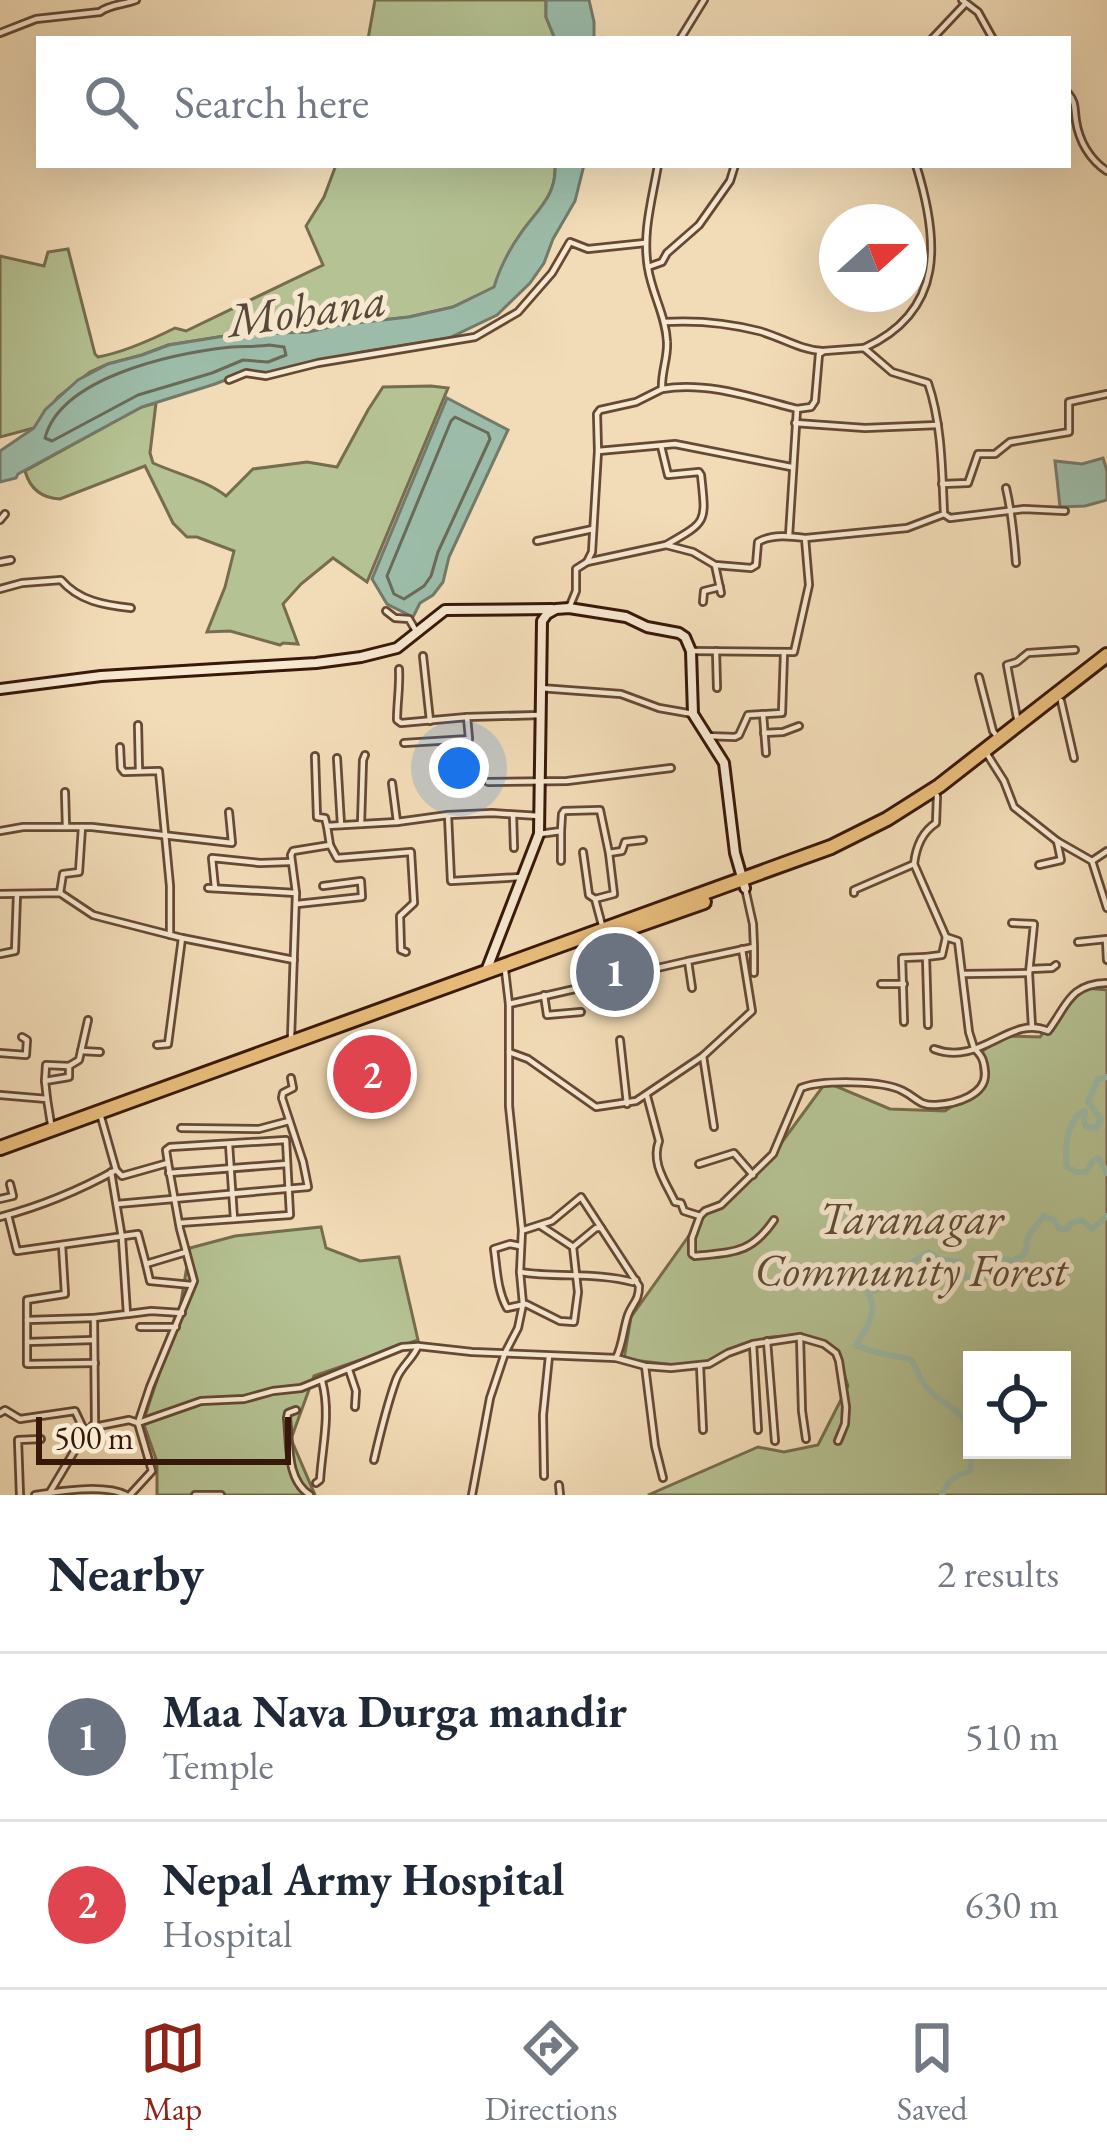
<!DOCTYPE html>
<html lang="en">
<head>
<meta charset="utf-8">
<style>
	body { margin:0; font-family:"EB Garamond",serif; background:#f6f6f7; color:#1f2937 }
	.controls { position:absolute; right:36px; bottom:36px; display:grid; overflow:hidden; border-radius:0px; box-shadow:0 12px 48px #0002 }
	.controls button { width:108px; height:108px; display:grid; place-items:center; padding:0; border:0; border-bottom:3px solid #e0e1e3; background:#fff; color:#1f2937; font:60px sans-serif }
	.compass { position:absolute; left:819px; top:204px; width:108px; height:108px; border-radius:50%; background:#fff; box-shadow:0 12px 48px #0002; rotate:69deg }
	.scale { position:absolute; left:36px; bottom:30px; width:255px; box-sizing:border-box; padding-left:12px; border:6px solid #381809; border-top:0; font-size:33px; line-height:42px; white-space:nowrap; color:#381809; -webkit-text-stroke:9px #f7e8d0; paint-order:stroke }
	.you { position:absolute; left:459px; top:768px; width:42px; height:42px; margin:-30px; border:9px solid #fff; border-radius:50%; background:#1a73e8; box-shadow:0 0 0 18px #1a73e833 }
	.badge { display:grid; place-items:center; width:78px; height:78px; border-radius:50%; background:#8f2418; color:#fff; font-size:39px; font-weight:700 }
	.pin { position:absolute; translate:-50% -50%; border:6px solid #fff; box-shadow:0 3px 12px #0006 }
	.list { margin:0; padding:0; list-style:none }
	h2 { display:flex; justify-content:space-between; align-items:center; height:156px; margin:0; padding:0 48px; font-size:51px }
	h2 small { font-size:39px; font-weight:400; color:#747a83 }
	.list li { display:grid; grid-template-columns:78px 1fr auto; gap:36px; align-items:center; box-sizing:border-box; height:168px; padding:0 48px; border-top:3px solid #e0e1e3 }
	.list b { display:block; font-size:45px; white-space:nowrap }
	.list p { margin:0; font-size:39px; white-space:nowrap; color:#747a83 }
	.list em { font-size:39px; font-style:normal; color:#747a83 }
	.icon { flex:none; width:66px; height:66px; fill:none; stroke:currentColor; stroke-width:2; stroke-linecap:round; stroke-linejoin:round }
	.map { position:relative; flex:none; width:1107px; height:1495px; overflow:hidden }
	.search { position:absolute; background:#fff; box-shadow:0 12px 48px #0002; left:36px; right:36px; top:36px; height:132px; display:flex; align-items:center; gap:30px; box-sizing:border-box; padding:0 42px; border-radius:0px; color:#747a83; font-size:45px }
	.sheet { height:492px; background:#fff }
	nav { display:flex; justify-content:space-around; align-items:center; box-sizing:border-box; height:168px; border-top:3px solid #e0e1e3; background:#fff; font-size:33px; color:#747a83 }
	nav a { display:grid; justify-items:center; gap:6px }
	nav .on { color:#8f2418 }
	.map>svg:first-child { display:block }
	.green { fill:#b5c293; stroke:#766d4e; stroke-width:3; fill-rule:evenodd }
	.water { fill:#9cbca9; stroke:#747a69; stroke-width:3 }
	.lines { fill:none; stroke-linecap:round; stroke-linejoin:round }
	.shore { stroke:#6a6a59; stroke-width:3 }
	.canal { stroke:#9cbca9; stroke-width:6 }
	.street-casing { stroke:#664934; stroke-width:10 }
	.secondary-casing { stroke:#381809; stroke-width:14 }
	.highway-casing { stroke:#381809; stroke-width:18 }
	.street { stroke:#f7e8d0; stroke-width:4.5 }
	.secondary { stroke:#f7e8d0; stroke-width:8 }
	.highway { stroke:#e9be7c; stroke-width:12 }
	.labels { text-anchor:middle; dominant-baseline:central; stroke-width:10; stroke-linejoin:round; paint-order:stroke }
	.park-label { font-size:45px; font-style:italic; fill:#5e4b32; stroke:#f7e8d0 }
	.water-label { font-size:48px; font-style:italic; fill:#564939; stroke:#f7e8d0 }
</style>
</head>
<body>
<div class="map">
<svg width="1107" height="1495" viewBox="0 0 1107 1495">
	<rect width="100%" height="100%" fill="#f2dcb7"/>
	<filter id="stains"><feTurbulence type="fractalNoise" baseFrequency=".00167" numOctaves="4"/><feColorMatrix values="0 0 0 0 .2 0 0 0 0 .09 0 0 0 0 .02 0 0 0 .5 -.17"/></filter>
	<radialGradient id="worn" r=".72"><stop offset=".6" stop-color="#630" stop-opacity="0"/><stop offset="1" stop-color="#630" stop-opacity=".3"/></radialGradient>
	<g class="green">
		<path d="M375 0H546V17L555 39H368Z"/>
		<path d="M336 165H555C557 196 537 210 521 233 509 250 501 267 495 287L453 307 409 317 338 325 309 332 231 335 168 345 142 355 108 364 90 372 58 397 34 428 0 437V256L44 266 48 252 68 249 95 354 98 357C125 352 151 340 175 328L186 331 323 265 306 226 324 197Z"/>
		<path d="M431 386 448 388 367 582 333 558 301 584 283 604 298 644 283 643 280 645 230 631 207 632 225 587 234 551 197 537H187L173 523 145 466 60 499C41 498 30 489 25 471L141 407 156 403 150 453 153 463C177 474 206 480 226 496L253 469 307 462 337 467 368 410 383 387Z"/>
		<path d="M1086 988 1107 990V1495H648L758 1447 784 1452 818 1445 848 1386 837 1353 827 1345 803 1335 771 1337 697 1365H674L624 1359 631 1317 698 1223 703 1216 729 1201 774 1153 826 1082 890 1109 945 1111 982 1087 980 1053 1003 1036 1040 1037 1068 1001ZM972 1360H1062V1450H972Z"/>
		<path d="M321 1227 326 1248 360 1261 399 1257 418 1340 314 1376 291 1439 315 1495H157V1462L143 1422 179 1314 190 1248 235 1236Z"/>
	</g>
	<g class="water">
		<path d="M546 0H589L594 22V39H555L546 17Z"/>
		<path d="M555 165H584L575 201 553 239 544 263 530 283 497 315 449 338 362 352 270 374 246 372 215 384 142 407 18 474 16 478 0 482V451L34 428 45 410 78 380 108 364 142 355 169 345 231 335 309 332 338 325 409 317 453 307 494 287C500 267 509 250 521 233 537 210 557 196 555 165Z"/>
		<path d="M447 398 508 430 449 557 443 582 433 595 420 603 413 617 387 604 372 579Z"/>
		<path d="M1103 458 1107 471V500L1085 506 1060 507 1055 461 1082 464Z"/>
	</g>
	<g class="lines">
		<g class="shore">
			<path d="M269 345 284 347 286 355 268 362 243 360 212 373 138 395 52 441 45 438C61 376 176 353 231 347 244 346 256 347 269 345Z"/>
			<path d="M455 417 488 433 490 439 438 552 431 576 424 586 404 599 394 594 387 576 451 421Z"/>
		</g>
		<g class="canal">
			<path d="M1107 1077 1098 1079 1088 1102 1101 1119 1096 1128 1087 1127 1084 1123 1085 1111C1067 1118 1064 1149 1067 1167L1076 1172H1086L1093 1161 1099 1158 1107 1173"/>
			<path d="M972 1435C964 1409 944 1406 928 1389 920 1380 917 1370 912 1360 891 1354 876 1355 856 1345 867 1326 879 1314 868 1293L895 1284 900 1281 906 1266 929 1252 941 1260 960 1262 962 1272 969 1280H980L989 1274 988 1266 998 1258C1010 1261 1017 1262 1026 1252 1026 1232 1033 1231 1044 1216L1055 1221 1059 1229H1067L1071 1223 1081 1220 1092 1229 1107 1216"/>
			<path d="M942 1495C948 1480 954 1476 970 1471L973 1450"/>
		</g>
		<defs>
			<g id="street">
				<path d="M962 0 978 12 993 39"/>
				<path d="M0 33 36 19 100 12C110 4 124 5 136 0"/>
				<path d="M680 39 704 0"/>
				<path d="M932 39 965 4"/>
				<path d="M1068 93C1076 103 1074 108 1076 121 1079 141 1090 160 1107 171"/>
				<path d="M648 267 662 262 667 253 699 225 730 181 735 165"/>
				<path d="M664 322C696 320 728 323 759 331 781 337 800 350 822 351"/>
				<path d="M864 348C946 311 939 239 916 165"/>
				<path d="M229 380 246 373 266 376 318 363 475 337 518 312 552 273 570 242 588 249 645 243"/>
				<path d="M662 389C707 381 754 398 797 409L789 536"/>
				<path d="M797 409 811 407 815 401 819 354 824 351 864 348 892 372 928 383C942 424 942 471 944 514L907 528 806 538"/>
				<path d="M795 423 865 428 938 425"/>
				<path d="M661 446 668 475 699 472 701 475C706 523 708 521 666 545"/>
				<path d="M598 451 675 444 791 467"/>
				<path d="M942 484 968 483 978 454H995L1010 442 1069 432V402L1107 394"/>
				<path d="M1006 488C1012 513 1014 536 1016 563"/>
				<path d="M944 514 950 518 1024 509 1065 511"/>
				<path d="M0 520 5 514"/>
				<path d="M537 541 593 529"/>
				<path d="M0 562 11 560"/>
				<path d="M587 562 666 545 693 552 715 565 751 568 756 565 758 542C772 534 790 536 805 538L809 585 794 652 691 651"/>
				<path d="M715 565 721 593"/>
				<path d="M0 589 22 583 61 580C79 601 104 605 131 608"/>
				<path d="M703 602 704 591 720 587"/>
				<path d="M569 608 576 591V569L587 562 592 552 598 451 597 414 600 410 636 402 662 389C661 372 668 358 667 342 666 316 652 294 648 268 642 233 652 200 658 165"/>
				<path d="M386 611 395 618 409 619 416 631"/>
				<path d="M716 651 717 688"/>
				<path d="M423 656 430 721"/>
				<path d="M399 669C400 687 397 703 397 720L401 723 467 717"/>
				<path d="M979 677 993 731 996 735"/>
				<path d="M540 688 621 694 659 708 693 714"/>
				<path d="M1061 701 1074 758"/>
				<path d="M763 714 766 753"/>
				<path d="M1017 718 1007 665 1017 662 1028 653 1075 650"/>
				<path d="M138 725 139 770"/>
				<path d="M764 733 783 732 799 726"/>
				<path d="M705 736 735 737 739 735 748 715 782 713 784 653"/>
				<path d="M404 743 469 739 467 717 540 715"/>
				<path d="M120 747 121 768 124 772 159 771 170 886V935"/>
				<path d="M985 751 1004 781 1014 807 1057 841 1092 861 1107 908"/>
				<path d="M315 756 317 817 325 818 327 826"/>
				<path d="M337 758 341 825"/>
				<path d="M488 782 567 781 671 768"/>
				<path d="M392 783 397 822"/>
				<path d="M65 792 66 827"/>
				<path d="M448 815 492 813 539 816"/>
				<path d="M513 815 514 848"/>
				<path d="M361 824 363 760 365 755"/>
				<path d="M0 831 23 827H92L232 843 229 812"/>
				<path d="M539 834 561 831 562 814 564 811 600 810 609 853 614 894 595 899"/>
				<path d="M330 845 337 858 411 852 414 903 400 916 401 950 406 952"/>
				<path d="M583 852 589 895 595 899 603 929"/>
				<path d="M609 853 622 851 625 842 643 840"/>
				<path d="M561 861V831"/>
				<path d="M1092 861 1107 851"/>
				<path d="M1039 865 1061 860 1057 841"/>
				<path d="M208 888 296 893"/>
				<path d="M215 888 212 858 260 863 290 862"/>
				<path d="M60 893 63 874 79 872 82 827"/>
				<path d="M854 893V890L914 864"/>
				<path d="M0 894 60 893 93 915 104 918 182 938 294 960"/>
				<path d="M297 904 362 897 361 881 323 886"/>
				<path d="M1012 923 1034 924 1029 973 1032 1027"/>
				<path d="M1106 940 1107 960"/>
				<path d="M1078 942 1107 939"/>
				<path d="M0 954 15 951 17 894"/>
				<path d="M1030 969 1052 968 1056 965"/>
				<path d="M640 972 688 961"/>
				<path d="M754 973V949"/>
				<path d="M964 974 1029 973"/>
				<path d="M881 984H904"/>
				<path d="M692 988 688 961 754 947 753 924 745 888"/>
				<path d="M544 995 547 1015 581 1012"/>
				<path d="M509 1004 588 986 592 982 587 943"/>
				<path d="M904 1022 902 958 926 957"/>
				<path d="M928 1025 926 957 942 955 946 937"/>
				<path d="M291 1038 296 893 291 855 293 851 330 845 327 826 397 822 448 815 451 881 521 877"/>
				<path d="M620 1040 627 1104"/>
				<path d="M157 1045 168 1044 182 938"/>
				<path d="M934 1049C981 1067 1010 1014 1048 1031 1067 1006 1069 984 1107 983"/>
				<path d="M81 1051 100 1052"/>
				<path d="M509 1052 528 1059 596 1107 636 1101 703 1056 752 1011 742 949"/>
				<path d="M0 1053 26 1055 27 1040 22 1037"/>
				<path d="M703 1056 714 1127"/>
				<path d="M45 1081 46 1065 69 1066"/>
				<path d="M0 1095 47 1099 51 1124"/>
				<path d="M647 1096 659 1141C651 1163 665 1181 675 1202L681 1203 684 1211 700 1216"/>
				<path d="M47 1099 45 1081 69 1077V1066L79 1060 88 1020"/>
				<path d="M181 1128 259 1129 289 1121"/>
				<path d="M229 1144 234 1219"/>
				<path d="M168 1163 166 1150 170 1147 286 1140 290 1215 179 1223"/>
				<path d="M699 1164 734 1153 753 1175"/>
				<path d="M116 1170 122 1176 168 1163 180 1229 194 1281 150 1387 138 1423 152 1471 130 1495"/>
				<path d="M169 1173 287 1164"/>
				<path d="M0 1199 13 1196 10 1184"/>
				<path d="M117 1204 308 1187 303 1162 282 1098 283 1093 293 1088 291 1078"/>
				<path d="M8 1215 17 1251 138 1234 146 1264 186 1252"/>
				<path d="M0 1217C42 1206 78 1191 116 1170L101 1117"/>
				<path d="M774 1220C751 1254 733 1252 695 1256L692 1254V1238L700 1216 705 1211 721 1205 773 1154 801 1088C821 1080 883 1080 903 1091 917 1098 919 1106 936 1105 956 1104 987 1095 985 1072 984 1060 982 1056 974 1048L969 1032 958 941 946 937 914 864C916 847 922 832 936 823L937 796"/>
				<path d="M524 1230 552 1221 581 1197 639 1286C639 1301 633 1302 628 1315 623 1330 623 1344 616 1358"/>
				<path d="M520 1246 510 1244 494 1249C497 1269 497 1290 507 1308L526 1304 560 1321 574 1322 578 1292 573 1247 541 1226"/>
				<path d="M573 1247 596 1228H601"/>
				<path d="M146 1264 150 1281 192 1285"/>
				<path d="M520 1272C557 1278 597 1272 633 1282L636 1280"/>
				<path d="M128 1314 151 1311 182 1313"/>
				<path d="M27 1320V1300L65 1294 62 1245"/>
				<path d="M140 1327H176"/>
				<path d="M800 1337 802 1411 806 1439"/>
				<path d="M93 1340 27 1342V1320L94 1318"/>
				<path d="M767 1341 775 1441"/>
				<path d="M27 1342V1364L95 1363"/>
				<path d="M753 1344 758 1430"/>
				<path d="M645 1366 655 1446 663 1478"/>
				<path d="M700 1366 703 1430"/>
				<path d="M349 1370 356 1391 355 1407"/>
				<path d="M296 1410 288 1413 287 1418C290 1444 286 1480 310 1495"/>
				<path d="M0 1413 5 1410 20 1419 75 1411 85 1432"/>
				<path d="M94 1427 129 1420 138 1423 201 1401 244 1399 273 1391 301 1388 402 1347 418 1346 472 1352 616 1358 645 1366 671 1368 709 1364 728 1353 753 1344 800 1337 824 1344 836 1353 839 1361 846 1407 845 1424 838 1441"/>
				<path d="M374 1460C380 1434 387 1405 396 1380 401 1366 413 1359 418 1346"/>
				<path d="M544 1476 543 1415 549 1356"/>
				<path d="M316 1483 320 1480C322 1447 331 1414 322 1381"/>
				<path d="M559 1485 560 1495"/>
				<path d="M50 1492 84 1435 95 1423 94 1318 127 1314 122 1238 111 1172"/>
				<path d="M20 1495 18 1440 41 1439"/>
				<path d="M35 1495C60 1491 104 1484 126 1495"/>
				<path d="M195 1495H221"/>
				<path d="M472 1495 490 1398 505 1353 518 1328 523 1304 520 1272 522 1230 509 1106V1004L505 970"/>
			</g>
			<g id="secondary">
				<path d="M0 689 101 676 316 663 361 657 397 648 445 610 552 609"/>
				<path d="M486 971 539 834 542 621 547 614 556 609 569 608 626 617 647 627 679 633 685 637 691 651 693 714 724 763 735 853 745 888"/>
			</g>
			<g id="highway">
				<path d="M610 935 704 902"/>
				<path d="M0 1148 831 847 887 819 939 786 1107 655"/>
			</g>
		</defs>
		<use href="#street" class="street-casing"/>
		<use href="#secondary" class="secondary-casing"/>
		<use href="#highway" class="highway-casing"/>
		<use href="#street" class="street"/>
		<use href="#secondary" class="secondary"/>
		<use href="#highway" class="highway"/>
	</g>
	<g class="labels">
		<g class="park-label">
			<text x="911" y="1218">Taranagar<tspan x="911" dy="52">Community Forest</tspan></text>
		</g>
		<g class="water-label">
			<text transform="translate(307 309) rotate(-8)">Mohana</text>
		</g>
	</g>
	<rect width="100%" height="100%" filter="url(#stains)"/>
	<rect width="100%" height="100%" fill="url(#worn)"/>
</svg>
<div class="controls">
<button><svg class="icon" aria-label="locate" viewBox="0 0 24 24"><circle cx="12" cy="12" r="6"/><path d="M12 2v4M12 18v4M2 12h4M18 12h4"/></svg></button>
</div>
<svg class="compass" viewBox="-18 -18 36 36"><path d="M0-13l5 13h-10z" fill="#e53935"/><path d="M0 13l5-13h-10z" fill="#747a83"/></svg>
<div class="scale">500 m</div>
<div class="you"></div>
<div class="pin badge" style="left:615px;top:972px;background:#6b7280">1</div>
<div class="pin badge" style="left:372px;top:1074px;background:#e0444e">2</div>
<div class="search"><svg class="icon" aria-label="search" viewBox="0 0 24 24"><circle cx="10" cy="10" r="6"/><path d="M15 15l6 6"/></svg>Search here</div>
</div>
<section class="sheet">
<h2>Nearby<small>2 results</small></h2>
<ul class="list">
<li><span class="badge" style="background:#6b7280">1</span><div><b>Maa Nava Durga mandir</b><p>Temple</p></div><em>510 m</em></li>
<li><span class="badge" style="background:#e0444e">2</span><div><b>Nepal Army Hospital</b><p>Hospital</p></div><em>630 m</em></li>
</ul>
</section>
<nav>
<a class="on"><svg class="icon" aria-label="map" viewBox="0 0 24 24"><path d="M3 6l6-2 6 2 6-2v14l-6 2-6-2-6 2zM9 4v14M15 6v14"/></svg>Map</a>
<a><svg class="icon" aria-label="directions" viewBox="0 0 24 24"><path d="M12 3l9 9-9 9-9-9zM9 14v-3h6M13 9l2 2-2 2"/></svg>Directions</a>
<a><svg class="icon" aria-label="saved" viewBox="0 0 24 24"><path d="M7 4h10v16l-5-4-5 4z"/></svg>Saved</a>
</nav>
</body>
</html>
